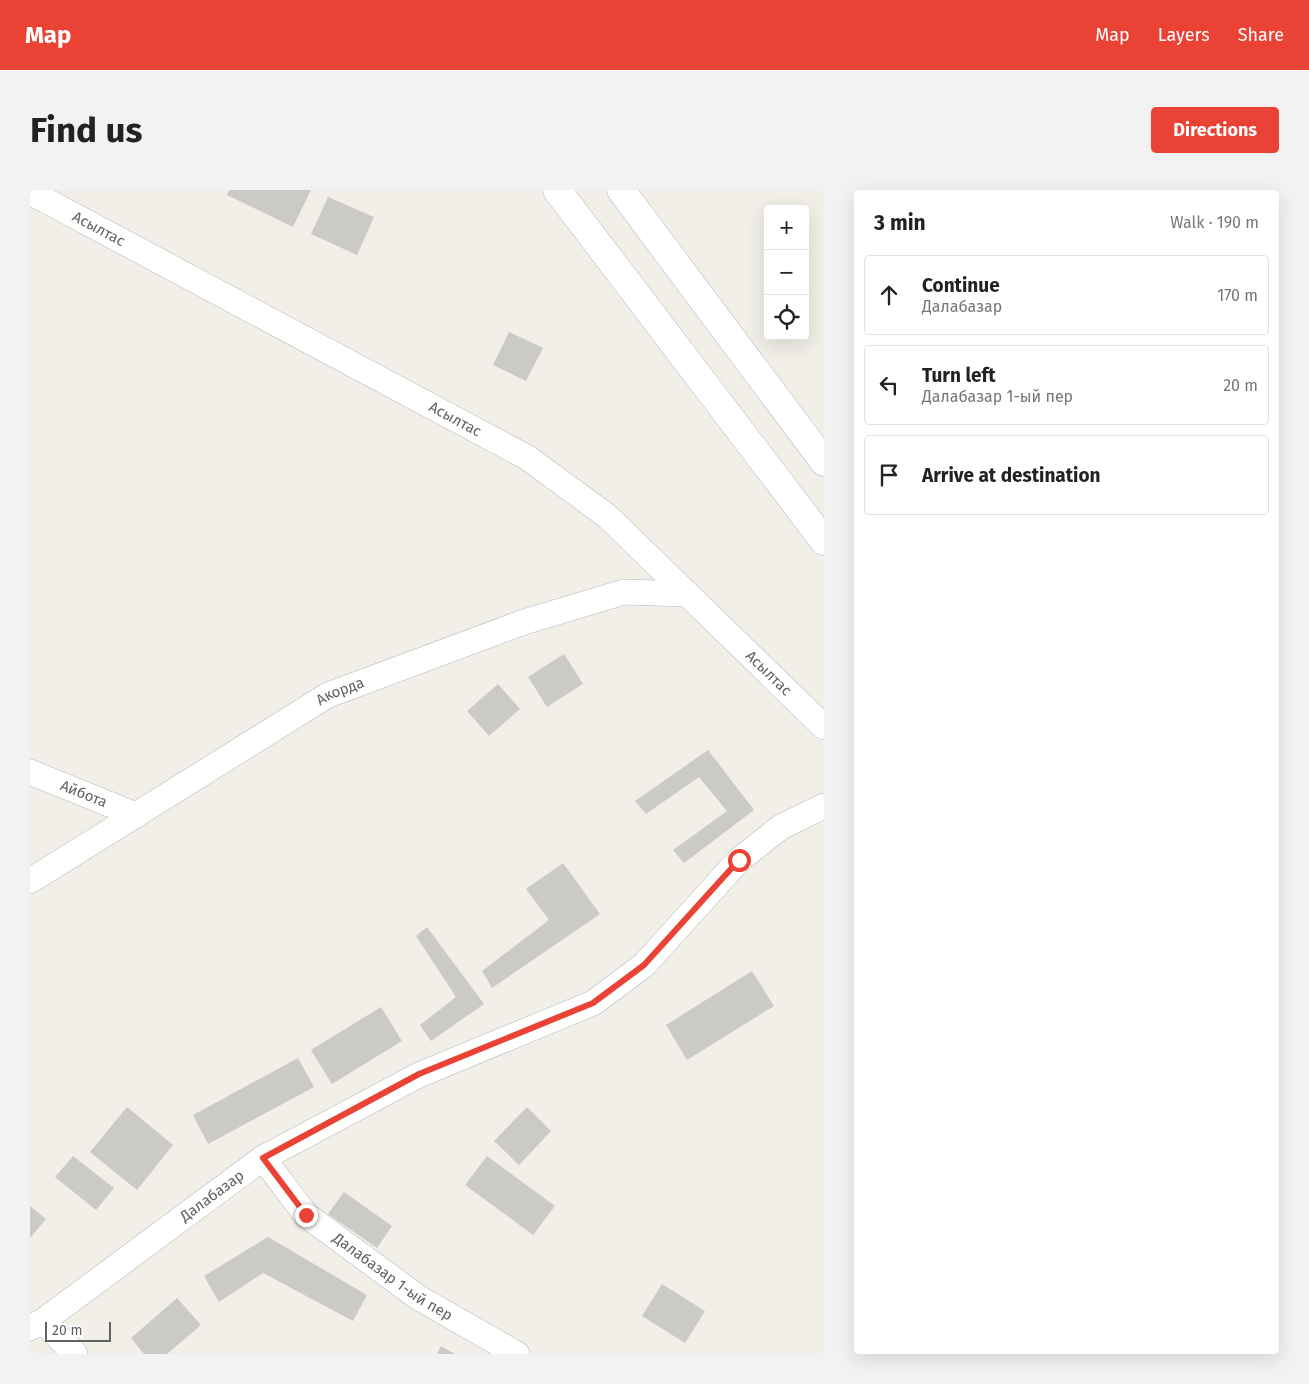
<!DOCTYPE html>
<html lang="en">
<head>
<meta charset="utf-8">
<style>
	body { margin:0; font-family:"Fira Sans",sans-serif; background:#f2f2f2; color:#222 }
	.controls { position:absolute; right:15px; top:15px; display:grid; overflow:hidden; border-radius:5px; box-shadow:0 5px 20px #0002 }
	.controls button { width:45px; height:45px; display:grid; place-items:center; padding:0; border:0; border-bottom:1px solid #e0e0e0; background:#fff; color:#222; font:25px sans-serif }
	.scale { position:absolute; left:15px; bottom:12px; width:66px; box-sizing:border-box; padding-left:5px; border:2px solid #5f6368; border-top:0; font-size:14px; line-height:18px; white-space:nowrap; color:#5f6368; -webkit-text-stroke:4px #fff; paint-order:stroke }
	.stop { position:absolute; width:15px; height:15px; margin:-11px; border:4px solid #ea4335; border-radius:50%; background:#fff }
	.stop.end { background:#ea4335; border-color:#fff; box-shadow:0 1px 5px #0008 }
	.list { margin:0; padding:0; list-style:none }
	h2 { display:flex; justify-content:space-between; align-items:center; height:65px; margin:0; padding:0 20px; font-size:21px }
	h2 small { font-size:16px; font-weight:400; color:#767676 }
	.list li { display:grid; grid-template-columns:32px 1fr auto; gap:15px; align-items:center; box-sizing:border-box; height:80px; margin:0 10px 10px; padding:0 10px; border:1px solid #e0e0e0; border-radius:5px }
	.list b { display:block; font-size:19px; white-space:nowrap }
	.list p { margin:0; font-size:16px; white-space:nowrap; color:#767676 }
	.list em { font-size:16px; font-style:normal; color:#767676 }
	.icon { flex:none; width:28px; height:28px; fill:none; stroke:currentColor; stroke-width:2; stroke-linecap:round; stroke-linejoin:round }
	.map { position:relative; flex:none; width:794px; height:1164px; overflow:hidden; border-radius:5px }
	header { display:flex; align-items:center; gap:30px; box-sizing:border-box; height:70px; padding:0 25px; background:#ea4335; color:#fff }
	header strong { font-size:24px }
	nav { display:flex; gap:28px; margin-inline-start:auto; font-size:18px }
	.intro { display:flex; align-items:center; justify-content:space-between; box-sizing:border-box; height:120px; padding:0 30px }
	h1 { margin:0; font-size:35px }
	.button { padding:12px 22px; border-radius:5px; background:#ea4335; color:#fff; font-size:18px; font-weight:700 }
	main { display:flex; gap:30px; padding:0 30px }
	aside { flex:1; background:#fff; border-radius:5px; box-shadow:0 5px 20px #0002 }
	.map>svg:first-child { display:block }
	.building { fill:#cccac5 }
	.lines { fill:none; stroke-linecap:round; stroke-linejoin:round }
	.street-casing { stroke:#b5b8bc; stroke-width:26 }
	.secondary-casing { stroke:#b6babf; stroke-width:29 }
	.street { stroke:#fff; stroke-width:25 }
	.secondary { stroke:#fff; stroke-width:28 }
	.route { stroke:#ea4335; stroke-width:6 }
	.labels { text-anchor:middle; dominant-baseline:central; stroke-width:5; stroke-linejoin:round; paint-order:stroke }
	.street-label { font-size:15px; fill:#5f6368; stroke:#fff }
</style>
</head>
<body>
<header>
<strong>Map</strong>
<nav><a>Map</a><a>Layers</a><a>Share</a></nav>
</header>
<div class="intro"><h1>Find us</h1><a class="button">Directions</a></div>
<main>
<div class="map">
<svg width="794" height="1164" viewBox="0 0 794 1164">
	<rect width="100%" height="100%" fill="#f1efe8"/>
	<g class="building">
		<path d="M199 0H281L263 37 197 5Z"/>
		<path d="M298 7 344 27 327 65 281 44Z"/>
		<path d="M479 142 513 158 496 191 463 175Z"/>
		<path d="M534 464 553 494 517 517 498 487Z"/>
		<path d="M468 494 490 519 459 546 437 521Z"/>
		<path d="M678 560 724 620 654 673 643 660 697 621 669 587 616 624 605 611Z"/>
		<path d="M533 673 570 724 462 798 452 781 519 730 496 699Z"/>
		<path d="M397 737 454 814 401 851 390 835 426 807 386 746Z"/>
		<path d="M722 781 744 816 657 870 636 835Z"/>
		<path d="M351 817 372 851 302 894 281 860Z"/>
		<path d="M268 868 284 897 178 954 163 925Z"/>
		<path d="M97 917 143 955 107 1000 60 962Z"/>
		<path d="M497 917 521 941 489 975 464 951Z"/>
		<path d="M43 966 84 998 66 1020 25 987Z"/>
		<path d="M457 966 525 1016 503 1045 435 995Z"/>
		<path d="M314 1002 362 1036 347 1058 298 1024Z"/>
		<path d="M0 1016 16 1029 0 1048Z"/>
		<path d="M238 1047 337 1105 323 1131 233 1083 189 1112 174 1086Z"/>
		<path d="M632 1094 675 1121 655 1153 612 1126Z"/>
		<path d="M147 1108 171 1135 137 1164H114L101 1148Z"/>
		<path d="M411 1156 425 1164H407Z"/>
	</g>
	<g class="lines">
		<defs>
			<g id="street">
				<path id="s1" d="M0 2 498 268 577 326 794 537"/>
				<path id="s2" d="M0 582 106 625"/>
				<path id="s3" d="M0 691 298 505 494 432 594 402 657 404"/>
				<path id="s4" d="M233 968 276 1025 389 1108 487 1164"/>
				<path d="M13 1131 45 1164"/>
				<path id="s5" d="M0 1138 13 1131 233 968 389 885 563 813 614 775 709 670 751 637 794 616"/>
			</g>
			<g id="secondary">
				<path d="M527 0 794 351"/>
				<path d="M591 0 794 272"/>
			</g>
		</defs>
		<use href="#street" class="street-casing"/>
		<use href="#secondary" class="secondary-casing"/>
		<use href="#street" class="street"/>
		<use href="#secondary" class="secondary"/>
	</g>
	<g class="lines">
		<path class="route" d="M276 1025 233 968 389 884 563 813 614 775 709 670"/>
	</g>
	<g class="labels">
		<g class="street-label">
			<text stroke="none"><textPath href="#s1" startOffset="78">Асылтас</textPath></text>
			<text stroke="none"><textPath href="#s1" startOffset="482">Асылтас</textPath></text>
			<text stroke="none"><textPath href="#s1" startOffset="888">Асылтас</textPath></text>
			<text stroke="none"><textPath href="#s3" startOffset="364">Акорда</textPath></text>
			<text stroke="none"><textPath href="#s2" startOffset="58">Айбота</textPath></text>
			<text stroke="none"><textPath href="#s5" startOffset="225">Далабазар</textPath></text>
			<text stroke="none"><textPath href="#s4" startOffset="178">Далабазар 1-ый пер</textPath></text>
		</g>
	</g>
</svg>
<div class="controls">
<button>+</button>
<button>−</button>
<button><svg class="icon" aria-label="locate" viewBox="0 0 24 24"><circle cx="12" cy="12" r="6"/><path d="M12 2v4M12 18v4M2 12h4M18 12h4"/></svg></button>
</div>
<div class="scale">20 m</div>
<div class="stop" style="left:709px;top:670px"></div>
<div class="stop end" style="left:276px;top:1025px"></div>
</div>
<aside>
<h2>3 min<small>Walk · 190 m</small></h2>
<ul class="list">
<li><svg class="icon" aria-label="ahead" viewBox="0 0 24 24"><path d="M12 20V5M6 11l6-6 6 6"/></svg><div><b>Continue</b><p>Далабазар</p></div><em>170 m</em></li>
<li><svg class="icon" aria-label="left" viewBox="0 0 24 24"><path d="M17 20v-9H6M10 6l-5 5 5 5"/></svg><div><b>Turn left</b><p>Далабазар 1-ый пер</p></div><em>20 m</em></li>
<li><svg class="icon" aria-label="arrive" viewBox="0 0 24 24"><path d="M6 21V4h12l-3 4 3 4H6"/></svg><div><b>Arrive at destination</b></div></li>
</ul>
</aside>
</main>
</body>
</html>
